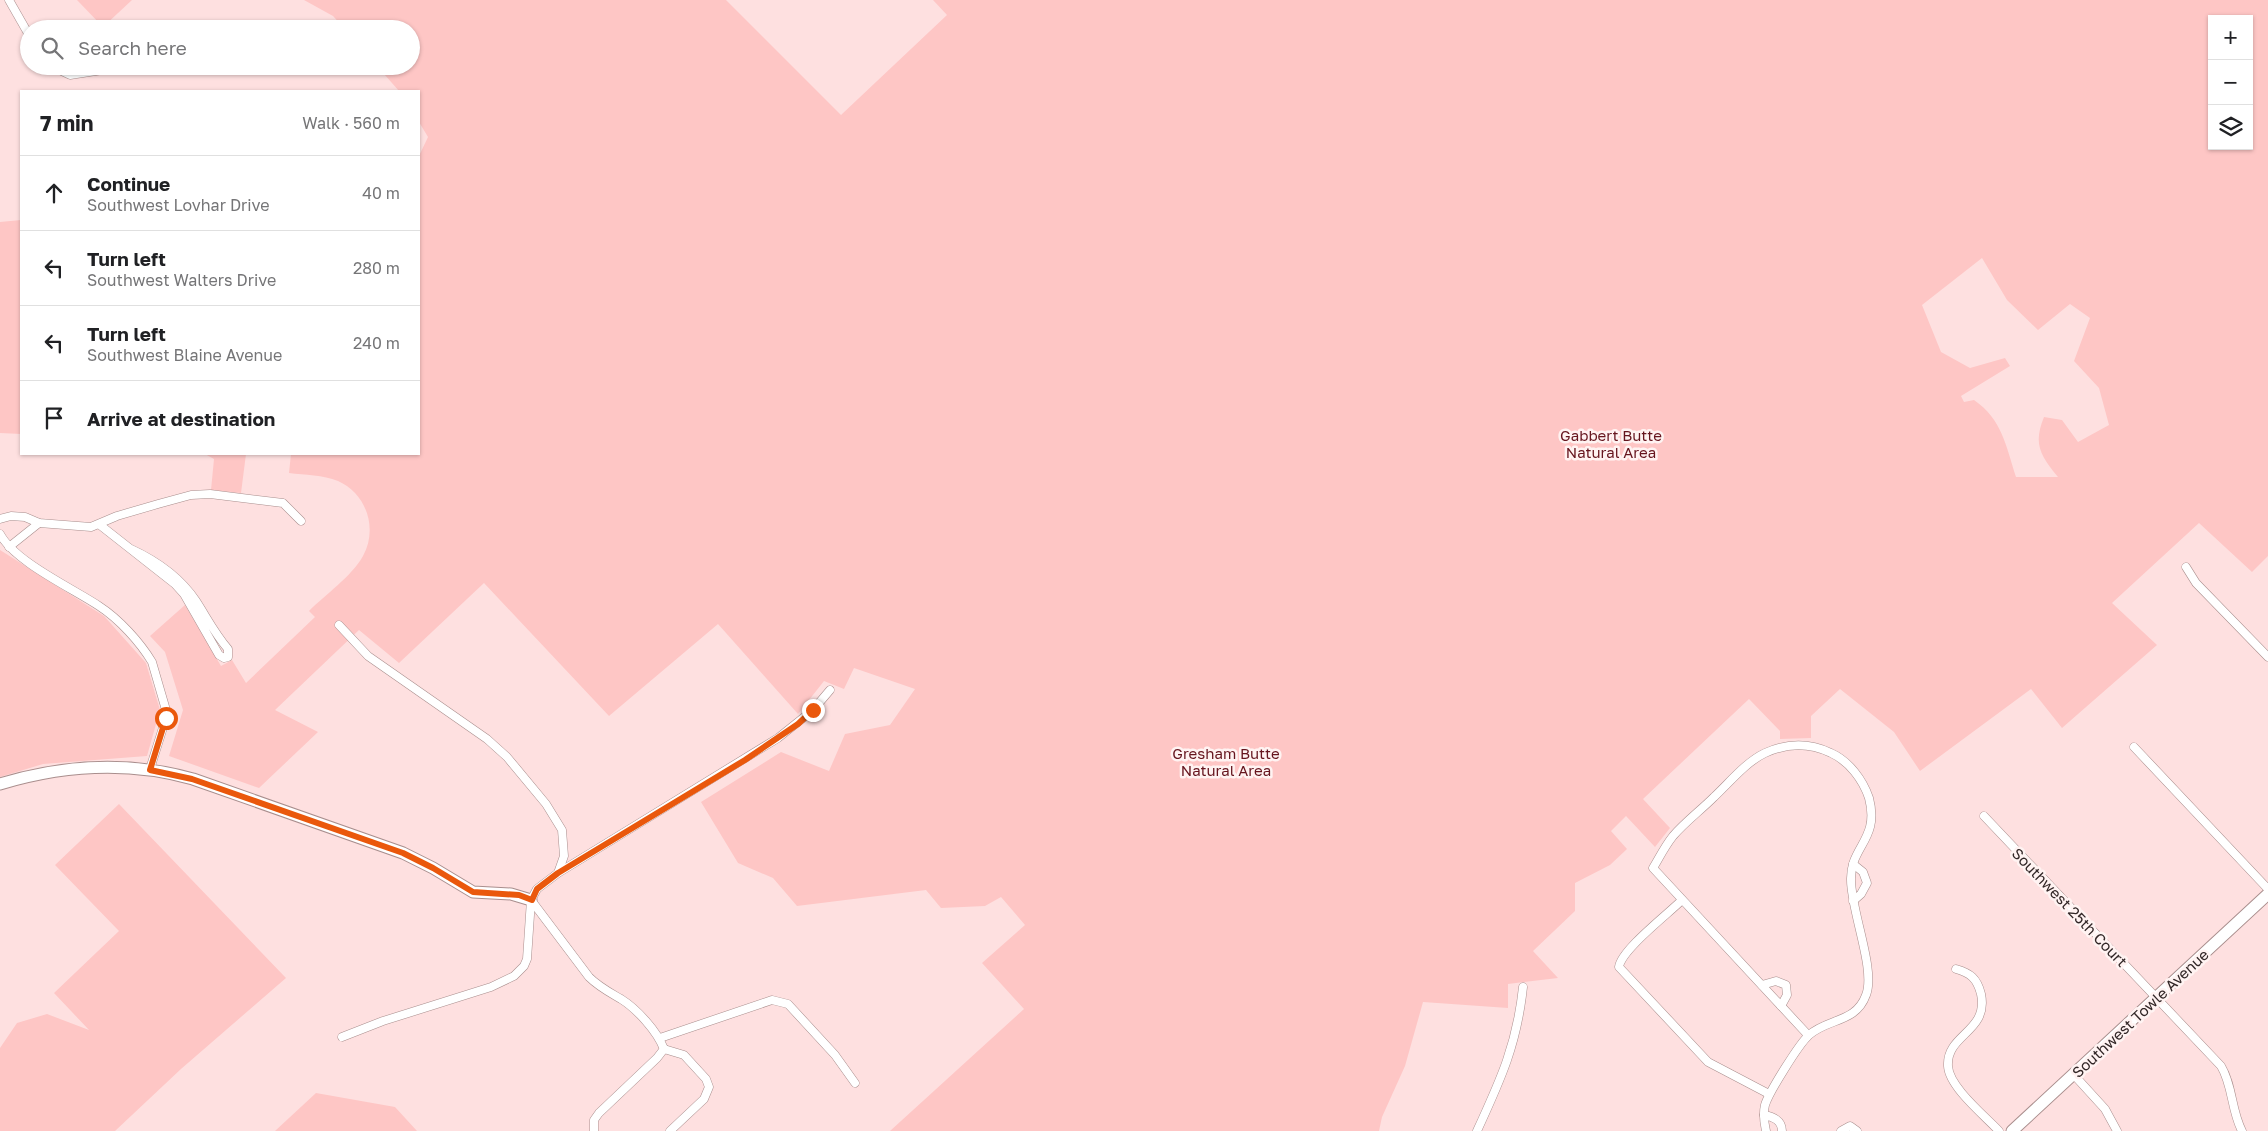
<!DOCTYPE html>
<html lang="en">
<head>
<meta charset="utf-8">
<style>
	body { margin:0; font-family:"Golos Text",sans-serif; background:#f2f2f2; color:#202124 }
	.controls { position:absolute; right:15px; top:15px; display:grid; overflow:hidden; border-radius:0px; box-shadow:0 1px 4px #0004 }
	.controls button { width:45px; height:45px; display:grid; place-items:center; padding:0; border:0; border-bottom:1px solid #e0e0e0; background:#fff; color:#202124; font:25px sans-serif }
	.stop { position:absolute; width:15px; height:15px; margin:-11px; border:4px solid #ea580c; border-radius:50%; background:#fff }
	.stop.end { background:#ea580c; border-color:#fff; box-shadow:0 1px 5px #0008 }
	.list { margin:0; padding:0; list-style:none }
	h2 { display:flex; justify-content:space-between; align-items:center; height:65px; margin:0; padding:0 20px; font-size:21px }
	h2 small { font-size:16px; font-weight:400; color:#757577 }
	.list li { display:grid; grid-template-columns:32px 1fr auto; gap:15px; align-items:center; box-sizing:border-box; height:75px; padding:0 20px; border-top:1px solid #e0e0e0 }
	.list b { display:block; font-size:19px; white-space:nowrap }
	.list p { margin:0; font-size:16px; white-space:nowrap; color:#757577 }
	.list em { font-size:16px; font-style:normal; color:#757577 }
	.icon { flex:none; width:28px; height:28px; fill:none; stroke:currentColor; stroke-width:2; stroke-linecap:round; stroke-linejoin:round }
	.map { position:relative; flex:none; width:2268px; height:1131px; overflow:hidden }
	.search { position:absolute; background:#fff; box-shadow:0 1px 4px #0004; left:20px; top:20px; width:400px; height:55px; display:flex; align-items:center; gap:12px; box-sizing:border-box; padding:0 18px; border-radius:28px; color:#757577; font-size:19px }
	.panel { position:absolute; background:#fff; box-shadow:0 1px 4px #0004; left:20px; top:90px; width:400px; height:365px; border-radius:0px }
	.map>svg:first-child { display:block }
	.green { fill:#fec6c5; fill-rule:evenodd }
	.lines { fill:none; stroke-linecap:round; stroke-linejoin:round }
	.street-casing { stroke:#a98e8d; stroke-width:9 }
	.secondary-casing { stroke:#a98e8d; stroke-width:13 }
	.street { stroke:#fff; stroke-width:8 }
	.secondary { stroke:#fff; stroke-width:11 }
	.route { stroke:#ea580c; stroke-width:6 }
	.labels { text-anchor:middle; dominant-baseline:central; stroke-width:5; stroke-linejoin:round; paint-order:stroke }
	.park-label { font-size:15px; fill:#66151e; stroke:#fff3f2 }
	.street-label { font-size:15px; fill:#322727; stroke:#fff3f2 }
</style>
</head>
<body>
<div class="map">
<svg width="2268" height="1131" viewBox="0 0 2268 1131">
	<rect width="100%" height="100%" fill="#fee0e0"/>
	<g class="green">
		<path d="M77 0H132L103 27Z"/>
		<path d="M304 0H726L841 115 947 15 933 0H2268V556L2252 572 2199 523 2112 603 2157 645 2062 728 2031 689 1920 771 1894 732 1840 689 1811 716V738L1780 739V731L1749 699 1643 799 1670 828 1655 847 1626 816 1611 831 1627 849 1610 865 1575 883V911L1533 951 1558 978 1508 984V1008L1423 1002 1405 1066 1382 1117 1379 1131H890L1024 1009 982 963 1025 925 1001 897 985 906 941 908 926 890 797 906 773 878 738 863 701 802 781 752 829 771 845 734 890 725 915 689 854 668 844 689 824 681 798 714 718 624 609 716 484 583 399 663 359 630 275 710 318 732 259 788 169 756 183 710 165 652 150 636 185 605 221 666 232 660 246 683 315 617 309 611C326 594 351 577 363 556 378 529 367 494 338 481 323 475 305 475 289 473L291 454H419V156L428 137 419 122V91H399L377 66H411V29H345L333 16ZM2212 19H2249V146H2212ZM1982 258 2007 300 2038 330 2070 304 2090 318 2074 361 2099 388 2109 425 2078 442 2062 420 2044 417C2033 444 2040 455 2058 477H2016C2006 446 2002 419 1974 400L1964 402 1961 396 2010 366 2005 358 1970 368 1941 352 1922 305Z"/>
		<path d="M21 220V434L0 433V222Z"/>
		<path d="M205 454H246L241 493 211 490 214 459Z"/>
		<path d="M0 550 104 616 146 663 160 710 147 756 43 764 0 777Z"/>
		<path d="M119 804 286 978 181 1069 115 1131H0V1048L17 1023 47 1014 89 1030 54 993 119 931 55 865Z"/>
		<path d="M316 1093 395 1107 417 1131H275Z"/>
	</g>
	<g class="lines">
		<defs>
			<g id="street">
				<path d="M9 0 29 35"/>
				<path d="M51 66 70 75 128 66 192 69"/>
				<path d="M0 519 11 516 25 517 39 523 91 527 117 516 158 504 191 495 210 494 283 503 301 521"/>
				<path d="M100 525 175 584 184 594 219 655 224 658 228 657V649C215 634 207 618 196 601 180 577 157 561 131 549"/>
				<path d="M0 534C15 562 72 588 99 606 119 619 140 642 152 662L166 710V718L150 769"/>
				<path d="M9 547 39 523"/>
				<path d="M2186 567 2196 583 2268 657"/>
				<path d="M339 625 368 656 487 739 507 757 546 804 562 830 564 856 558 873"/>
				<path d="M2134 747 2268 889"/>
				<path d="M1984 816 2221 1066C2233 1086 2231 1110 2242 1131"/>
				<path d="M531 900 589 977C599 987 609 992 621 999 637 1009 657 1031 664 1049"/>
				<path d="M1682 900C1668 914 1621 950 1619 967L1708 1062 1769 1094"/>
				<path d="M1853 901 1861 894 1867 883 1863 872 1853 864"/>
				<path d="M1956 969C1970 973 1977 978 1981 994 1989 1032 1946 1034 1948 1066 1949 1087 1985 1116 1999 1131"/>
				<path d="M1762 985 1776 981 1786 985 1787 995 1781 1006"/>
				<path d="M342 1037 383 1021 491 987 514 976 524 966 527 959 531 900 537 889 558 873 778 738 813 710 830 690"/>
				<path d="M660 1038 772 1000 788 1004 835 1055 855 1083"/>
				<path d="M664 1049 684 1055 706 1079 709 1087 704 1099 670 1131"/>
				<path d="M2074 1075 2105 1109 2117 1131"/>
				<path d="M1764 1115C1773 1117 1782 1120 1782 1131"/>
				<path d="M594 1131V1120L599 1113 657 1058 664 1049"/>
				<path d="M1477 1131C1501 1079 1517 1044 1523 987"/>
				<path d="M1766 1131C1764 1122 1763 1113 1765 1105 1769 1092 1799 1044 1809 1035 1828 1018 1856 1023 1866 995 1876 970 1851 911 1851 880 1850 846 1880 840 1869 798 1863 780 1849 761 1831 753 1810 743 1787 743 1765 753 1746 762 1730 782 1714 797 1701 810 1685 822 1673 836 1665 846 1659 858 1653 868L1808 1035"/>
				<path d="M1841 1131 1850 1126 1857 1131"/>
			</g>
			<g id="secondary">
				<path d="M0 784C63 765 129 761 193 779L403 853 433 868 473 892 511 894 531 900"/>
				<path d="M2012 1131 2268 894"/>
			</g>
		</defs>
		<use href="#street" class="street-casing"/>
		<use href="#secondary" class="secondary-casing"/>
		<use href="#street" class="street"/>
		<use href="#secondary" class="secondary"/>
	</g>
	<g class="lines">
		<path class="route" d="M166 718 150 770 192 779 403 853 433 868 473 892 519 895 532 900 537 889 558 873 745 760 798 724 813 710"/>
	</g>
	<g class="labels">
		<g class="park-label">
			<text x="1611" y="435">Gabbert Butte<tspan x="1611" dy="17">Natural Area</tspan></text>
			<text x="1226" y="753">Gresham Butte<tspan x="1226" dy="17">Natural Area</tspan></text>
		</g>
		<g class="street-label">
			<text transform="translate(2070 907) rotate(46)">Southwest 25th Court</text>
			<text transform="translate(2140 1013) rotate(-43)">Southwest Towle Avenue</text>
		</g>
	</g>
</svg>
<div class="controls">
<button>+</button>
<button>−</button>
<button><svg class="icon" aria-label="layers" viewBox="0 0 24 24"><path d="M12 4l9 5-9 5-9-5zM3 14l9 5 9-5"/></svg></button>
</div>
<div class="stop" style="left:166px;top:718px"></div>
<div class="stop end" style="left:813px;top:710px"></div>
<div class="search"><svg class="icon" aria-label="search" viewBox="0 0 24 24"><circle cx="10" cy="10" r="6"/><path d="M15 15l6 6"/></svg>Search here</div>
<section class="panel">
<h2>7 min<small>Walk · 560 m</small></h2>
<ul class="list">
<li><svg class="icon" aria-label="ahead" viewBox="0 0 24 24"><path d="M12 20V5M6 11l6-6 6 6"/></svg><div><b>Continue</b><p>Southwest Lovhar Drive</p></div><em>40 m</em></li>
<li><svg class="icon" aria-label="left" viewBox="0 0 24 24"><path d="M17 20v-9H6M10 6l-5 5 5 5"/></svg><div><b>Turn left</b><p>Southwest Walters Drive</p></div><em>280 m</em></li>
<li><svg class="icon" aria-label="left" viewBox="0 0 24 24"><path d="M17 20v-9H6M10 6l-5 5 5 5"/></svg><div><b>Turn left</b><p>Southwest Blaine Avenue</p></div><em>240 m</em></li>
<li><svg class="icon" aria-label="arrive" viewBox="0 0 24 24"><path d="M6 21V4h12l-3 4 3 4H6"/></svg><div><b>Arrive at destination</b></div></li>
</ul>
</section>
</div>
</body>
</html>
